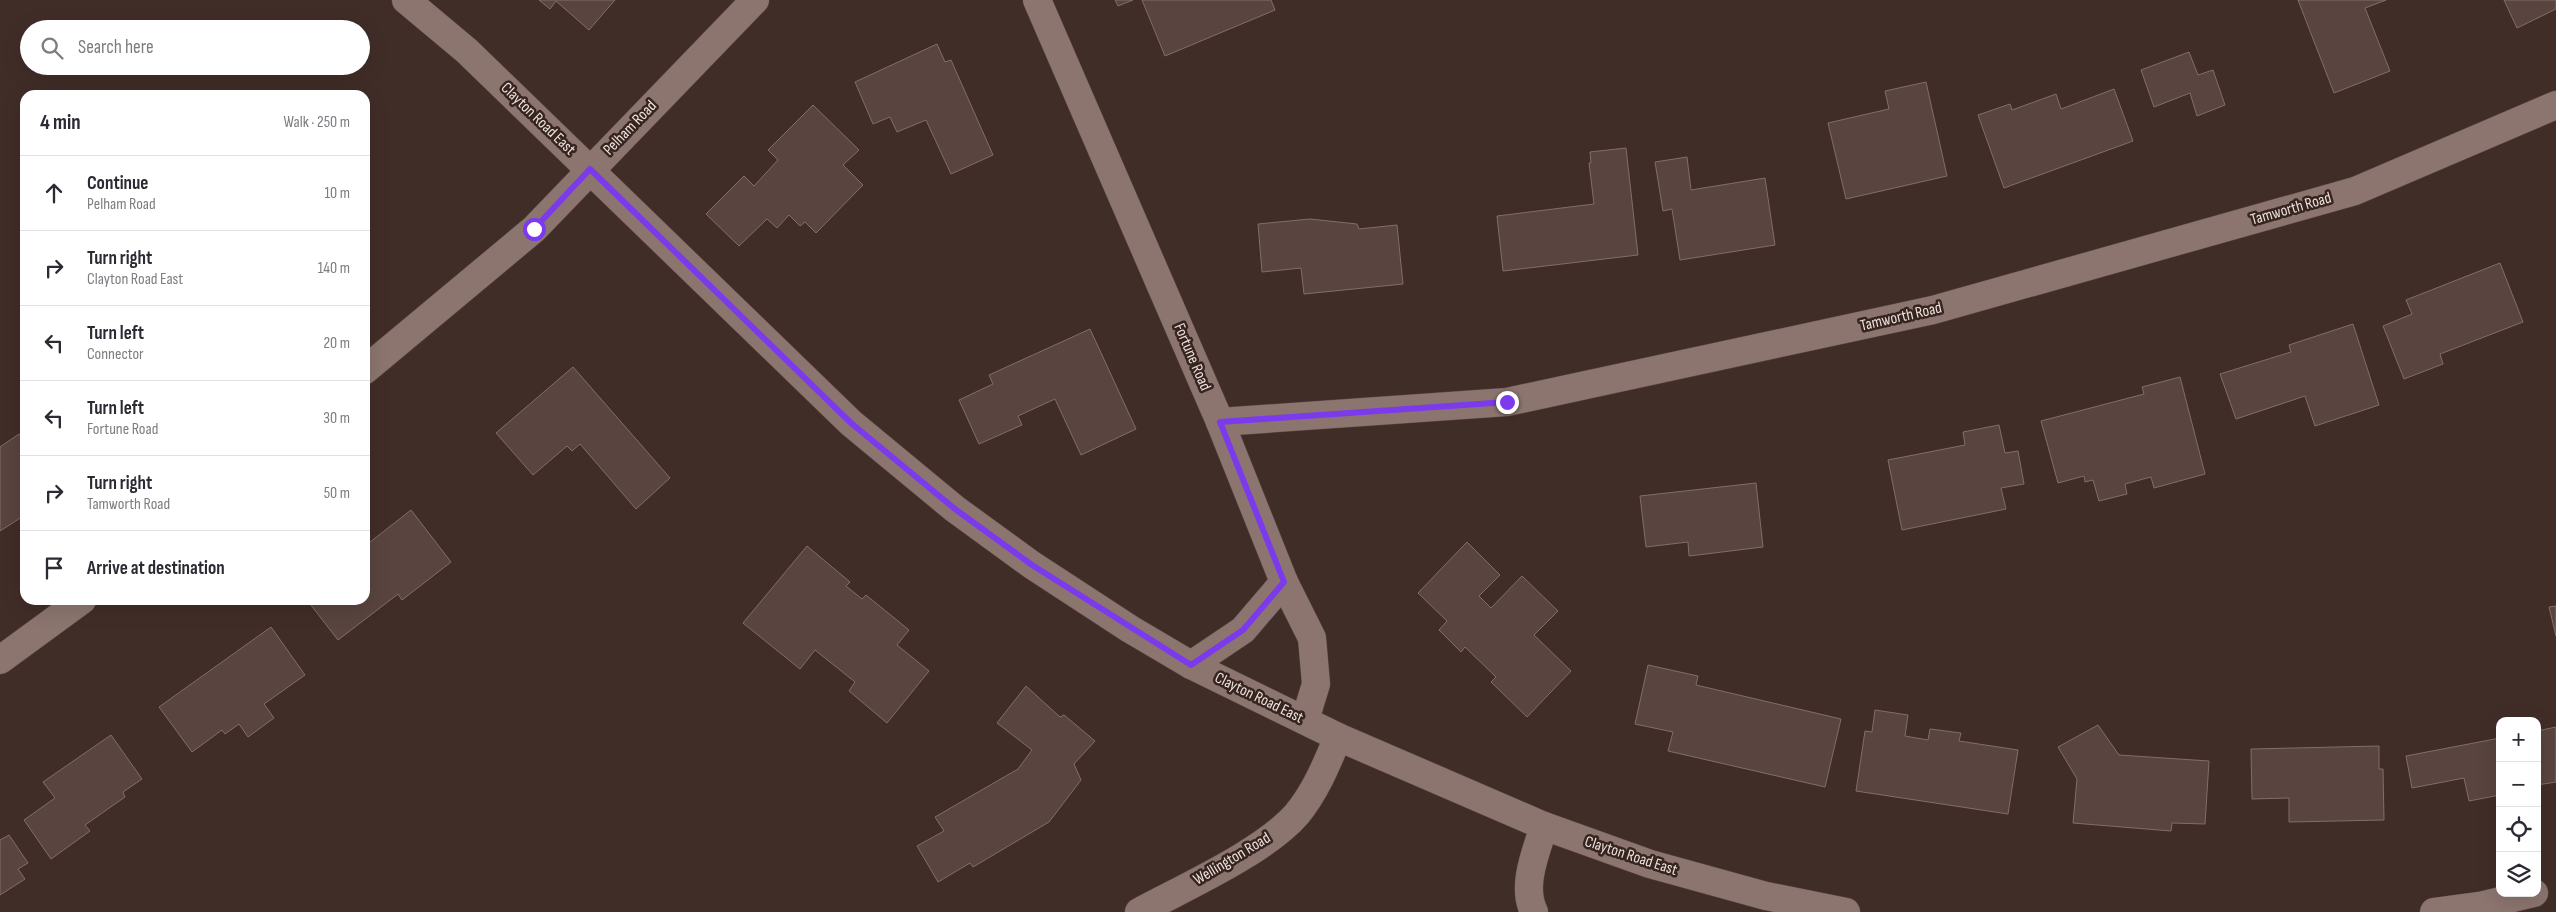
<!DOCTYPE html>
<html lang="en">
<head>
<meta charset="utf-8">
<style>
	body { margin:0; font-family:"Sofia Sans Condensed",sans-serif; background:#f7f7f7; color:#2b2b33 }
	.controls { position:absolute; right:15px; bottom:15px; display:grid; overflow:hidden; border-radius:10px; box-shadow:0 5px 20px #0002 }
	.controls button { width:45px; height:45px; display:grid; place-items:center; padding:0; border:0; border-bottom:1px solid #e1e1e2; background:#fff; color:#2b2b33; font:25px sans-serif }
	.stop { position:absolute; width:15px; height:15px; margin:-11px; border:4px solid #7c3aed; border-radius:50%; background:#fff }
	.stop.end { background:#7c3aed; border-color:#fff; box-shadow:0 1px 5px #0008 }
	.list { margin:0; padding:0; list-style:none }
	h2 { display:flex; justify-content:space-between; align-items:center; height:65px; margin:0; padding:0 20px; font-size:21px }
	h2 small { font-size:16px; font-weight:400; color:#7c7c81 }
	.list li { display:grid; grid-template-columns:32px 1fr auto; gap:15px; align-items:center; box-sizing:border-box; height:75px; padding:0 20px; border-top:1px solid #e1e1e2 }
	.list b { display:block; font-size:19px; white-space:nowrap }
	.list p { margin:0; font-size:16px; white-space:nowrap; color:#7c7c81 }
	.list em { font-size:16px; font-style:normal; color:#7c7c81 }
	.icon { flex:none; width:28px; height:28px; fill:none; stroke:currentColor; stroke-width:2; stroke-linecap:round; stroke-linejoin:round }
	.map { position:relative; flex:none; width:2556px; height:912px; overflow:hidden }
	.search { position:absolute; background:#fff; box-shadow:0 5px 20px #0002; left:20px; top:20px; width:350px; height:55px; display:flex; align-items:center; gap:12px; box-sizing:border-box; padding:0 18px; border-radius:28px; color:#7c7c81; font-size:19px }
	.panel { position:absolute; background:#fff; box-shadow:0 5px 20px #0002; left:20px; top:90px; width:350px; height:515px; border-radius:15px }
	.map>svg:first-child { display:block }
	.building { fill:#59443f; stroke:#846d67 }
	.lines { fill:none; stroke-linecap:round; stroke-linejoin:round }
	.street-casing { stroke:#5a4a46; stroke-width:29 }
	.street { stroke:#8c756f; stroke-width:28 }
	.route { stroke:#7c3aed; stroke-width:6 }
	.labels { text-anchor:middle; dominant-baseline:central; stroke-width:5; stroke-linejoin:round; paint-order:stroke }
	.street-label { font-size:16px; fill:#ede0dd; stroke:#36241f }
</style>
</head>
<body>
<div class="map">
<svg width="2556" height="912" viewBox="0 0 2556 912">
	<rect width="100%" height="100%" fill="#412d28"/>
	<g class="building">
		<path d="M539 0H615L589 30 556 1 550 9Z"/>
		<path d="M1115 0H1133L1118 6Z"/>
		<path d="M1142 0H1271L1275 10 1165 56Z"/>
		<path d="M2298 0H2386L2365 8 2390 71 2334 93Z"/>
		<path d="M2504 0H2556V9L2517 28Z"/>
		<path d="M937 44 945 62 951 60 993 155 951 174 926 120 897 132 890 117 873 124 855 82Z"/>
		<path d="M2189 52 2198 75 2213 70 2225 105 2197 116 2190 93 2154 107 2141 70Z"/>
		<path d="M1926 82 1947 176 1846 199 1828 123 1889 109 1885 91Z"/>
		<path d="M2114 89 2133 141 2004 188 1978 115 2010 104 2012 110 2056 94 2061 109Z"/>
		<path d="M813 105 859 150 843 165 863 185 816 233 805 222 800 226 789 215 777 228 767 219 739 246 706 214 744 176 754 186 778 160 768 150Z"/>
		<path d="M1626 148 1638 255 1503 271 1497 216 1594 204 1589 163H1591L1590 152Z"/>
		<path d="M1687 157 1691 190 1765 178 1775 245 1680 260 1672 209 1663 211 1655 162Z"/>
		<path d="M1310 219 1357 224 1359 229 1397 225 1403 284 1304 294 1301 268 1262 272 1258 224Z"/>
		<path d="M2500 263 2523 322 2440 354 2443 364 2404 379 2383 326 2412 314 2406 300Z"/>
		<path d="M2353 324 2379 405 2315 426 2305 396 2236 419 2220 374 2291 352 2289 345Z"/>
		<path d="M1090 329 1136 429 1081 455 1055 399 1018 416 1022 425 979 444 959 400 993 384 989 375Z"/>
		<path d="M573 367 670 478 636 509 580 444 572 451 567 446 533 475 496 433Z"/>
		<path d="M2180 377 2205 474 2154 488 2151 477 2125 484 2127 494 2099 501 2093 480 2085 482 2084 476 2058 483 2041 421 2144 394 2142 387Z"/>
		<path d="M1999 425 2005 453 2018 451 2024 484 2001 488 2006 509 1902 530 1888 460 1965 445 1963 432Z"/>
		<path d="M19 434 25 442V515L0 531V447Z"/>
		<path d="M1756 483 1763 547 1689 556 1688 542 1646 547 1640 496Z"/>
		<path d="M411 510 451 562 402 600 398 594 338 640 307 600H365V546Z"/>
		<path d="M1467 542 1500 575 1479 596 1491 608 1522 576 1558 611 1534 635 1571 671 1527 717 1491 682 1496 677 1465 647 1461 652 1439 630 1447 621 1418 593Z"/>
		<path d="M807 546 850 582 846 586 862 599 866 595 909 630 897 645 929 671 887 723 849 691 855 682 815 650 800 669 743 623Z"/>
		<path d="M2556 606V636L2549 607Z"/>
		<path d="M271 627 305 675 264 704 274 718 248 737 239 724 225 734 222 730 192 752 159 707Z"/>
		<path d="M1648 665 1698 676 1696 685 1841 719 1825 787 1668 751 1673 732 1635 724Z"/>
		<path d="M1026 686 1060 717 1064 715 1095 741 1074 764 1081 780 1049 822 973 867 970 863 938 882 917 846 944 831 935 817 1018 769 1032 750 997 723Z"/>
		<path d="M1875 710 1908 715 1905 736 1928 740 1930 729 1961 733 1959 741 2018 750 2008 814 1856 791 1865 731 1872 732Z"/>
		<path d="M2098 725 2119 755 2209 761 2205 824 2172 823 2171 831 2073 823 2077 779 2058 747Z"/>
		<path d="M2556 727V782L2537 785V731Z"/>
		<path d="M111 735 142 779 123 792 125 797 85 825 90 831 51 859 24 820 55 798 43 782Z"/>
		<path d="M2500 738V795L2469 801 2464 778 2412 788 2406 756Z"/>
		<path d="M2379 746V769H2383L2384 820 2289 822V798L2252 799 2251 749Z"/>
		<path d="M9 835 28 863 18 869 25 879 0 895V840Z"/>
	</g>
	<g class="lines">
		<defs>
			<g id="street">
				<path d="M406 0 467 51 851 423 955 509 1032 565 1130 629 1191 665 1338 737 1544 826 1650 864 1766 896 1846 912"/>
				<path d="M1037 0 1220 422 1284 582 1312 638 1316 684 1305 720"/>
				<path d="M365 370 534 229 755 0"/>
				<path d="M1220 422 1507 402 1933 310 2355 191 2556 105"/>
				<path d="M0 660 82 600"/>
				<path d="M1191 665 1243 630 1284 582"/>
				<path d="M1139 912C1185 887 1264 852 1297 814 1316 791 1327 763 1338 737"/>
				<path d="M1534 912C1521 886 1536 852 1544 826"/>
				<path d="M2434 912 2479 906 2534 893"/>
			</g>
		</defs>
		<use href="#street" class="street-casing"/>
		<use href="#street" class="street"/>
	</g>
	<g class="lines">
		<path class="route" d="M534 229 590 169 851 423 955 509 1032 565 1191 665 1243 630 1284 582 1220 422 1507 402"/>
	</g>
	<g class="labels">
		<g class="street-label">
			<text transform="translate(538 119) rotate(44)">Clayton Road East</text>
			<text transform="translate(630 128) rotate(-46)">Pelham Road</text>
			<text transform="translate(2291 209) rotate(-16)">Tamworth Road</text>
			<text transform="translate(1901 317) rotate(-13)">Tamworth Road</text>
			<text transform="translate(1192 357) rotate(67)">Fortune Road</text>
			<text transform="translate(1259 698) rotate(26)">Clayton Road East</text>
			<text transform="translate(1631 856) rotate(18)">Clayton Road East</text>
			<text transform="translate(1232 859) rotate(-31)">Wellington Road</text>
		</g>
	</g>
</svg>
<div class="controls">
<button>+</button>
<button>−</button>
<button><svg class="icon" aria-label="locate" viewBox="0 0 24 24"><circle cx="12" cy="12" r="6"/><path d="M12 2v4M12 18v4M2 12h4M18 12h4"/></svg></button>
<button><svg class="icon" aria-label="layers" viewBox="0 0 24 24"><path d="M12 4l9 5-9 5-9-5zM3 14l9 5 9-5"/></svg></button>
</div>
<div class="stop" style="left:534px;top:229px"></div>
<div class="stop end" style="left:1507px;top:402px"></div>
<div class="search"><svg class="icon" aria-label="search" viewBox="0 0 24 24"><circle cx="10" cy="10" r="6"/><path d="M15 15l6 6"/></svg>Search here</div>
<section class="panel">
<h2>4 min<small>Walk · 250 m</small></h2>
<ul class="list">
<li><svg class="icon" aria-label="ahead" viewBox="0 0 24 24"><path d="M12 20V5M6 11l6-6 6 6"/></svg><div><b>Continue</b><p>Pelham Road</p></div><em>10 m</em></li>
<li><svg class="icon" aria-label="right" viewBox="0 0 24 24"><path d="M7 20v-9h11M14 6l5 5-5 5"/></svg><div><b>Turn right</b><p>Clayton Road East</p></div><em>140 m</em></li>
<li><svg class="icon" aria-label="left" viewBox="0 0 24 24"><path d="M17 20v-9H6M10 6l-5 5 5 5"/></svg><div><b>Turn left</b><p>Connector</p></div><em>20 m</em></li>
<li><svg class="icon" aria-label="left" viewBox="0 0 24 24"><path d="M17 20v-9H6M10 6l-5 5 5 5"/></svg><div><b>Turn left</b><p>Fortune Road</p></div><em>30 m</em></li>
<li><svg class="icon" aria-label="right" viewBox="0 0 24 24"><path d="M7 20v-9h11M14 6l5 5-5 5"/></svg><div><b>Turn right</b><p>Tamworth Road</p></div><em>50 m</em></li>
<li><svg class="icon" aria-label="arrive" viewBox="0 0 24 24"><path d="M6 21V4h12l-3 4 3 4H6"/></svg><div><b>Arrive at destination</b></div></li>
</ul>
</section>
</div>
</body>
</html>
